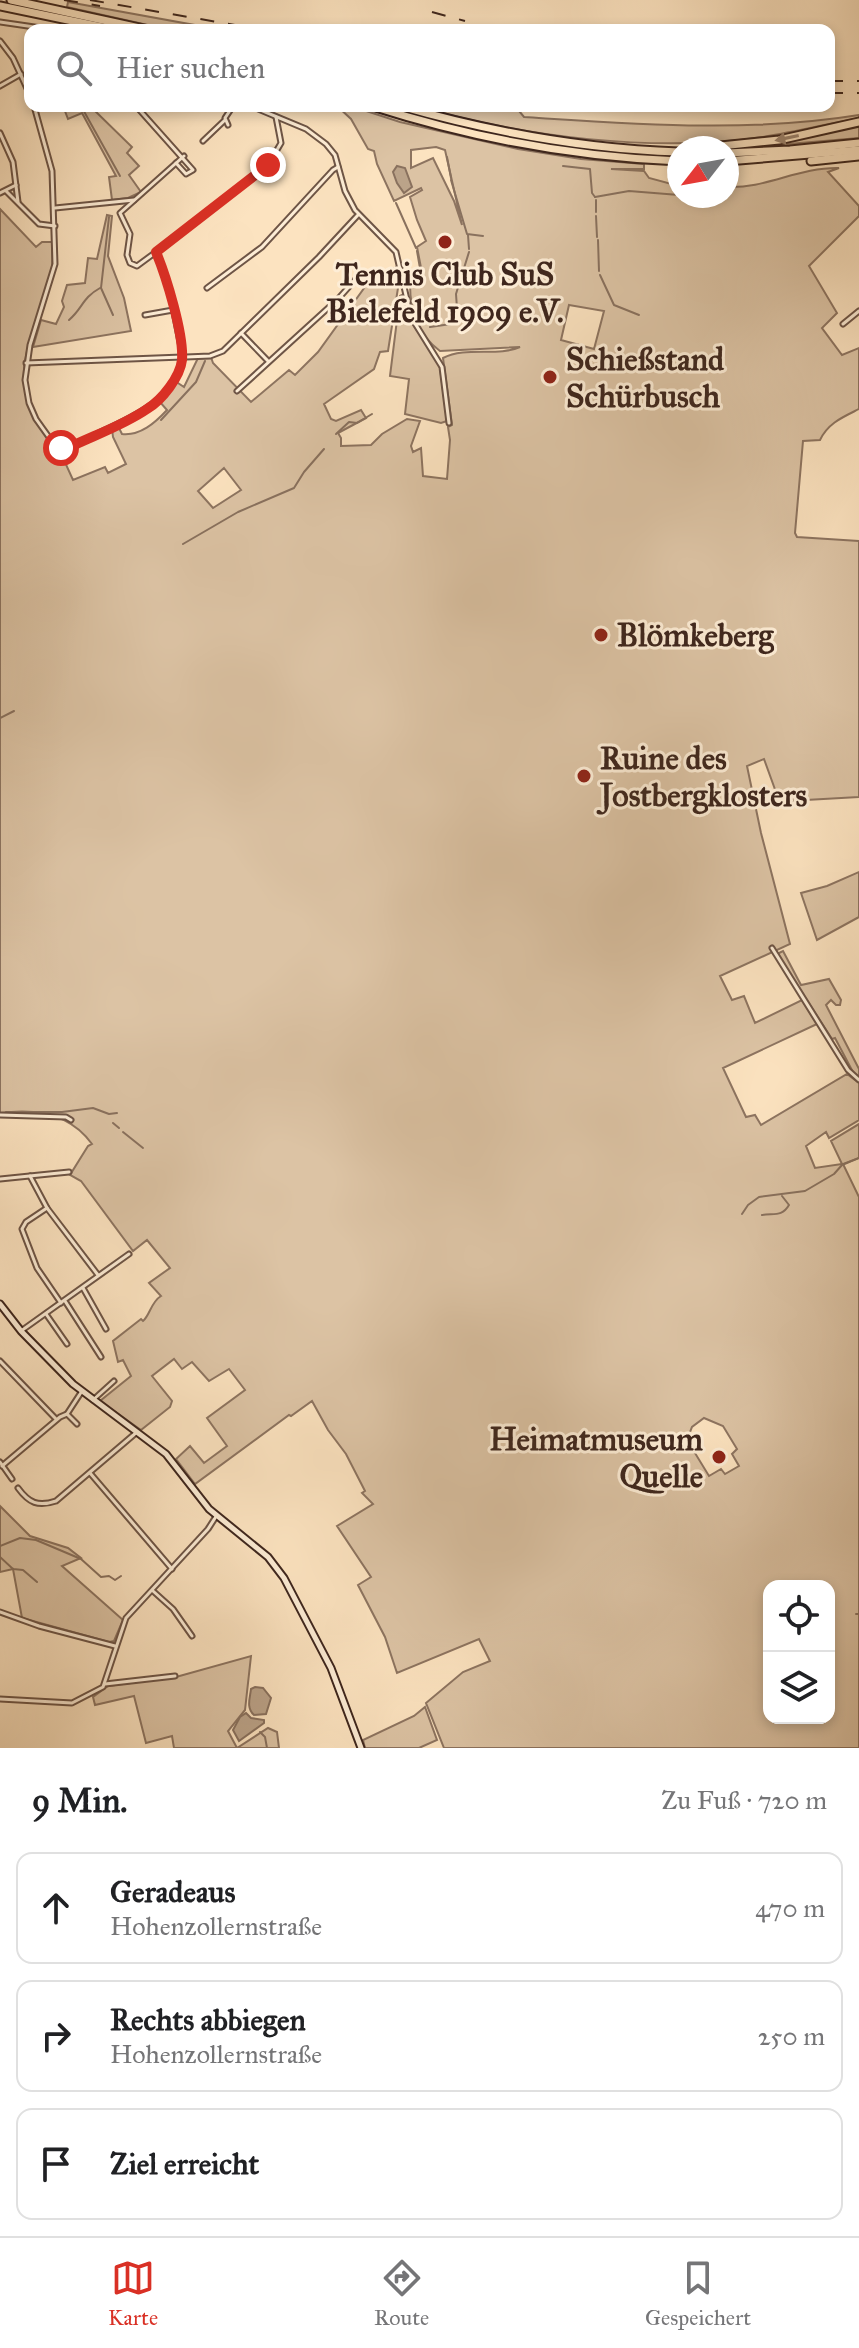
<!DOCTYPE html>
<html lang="de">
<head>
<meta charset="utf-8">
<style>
	body { margin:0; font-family:"IM FELL Great Primer",serif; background:#f2f2f2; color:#202124 }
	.controls { position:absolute; right:24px; bottom:24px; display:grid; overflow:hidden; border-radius:16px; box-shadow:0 4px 12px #0003 }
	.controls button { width:72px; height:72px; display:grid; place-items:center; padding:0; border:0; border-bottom:2px solid #e0e0e0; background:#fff; color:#202124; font:40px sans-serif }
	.compass { position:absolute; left:667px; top:136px; width:72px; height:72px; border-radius:50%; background:#fff; box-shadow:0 4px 12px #0003; rotate:239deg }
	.stop { position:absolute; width:24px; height:24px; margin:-18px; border:6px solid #d93025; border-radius:50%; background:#fff }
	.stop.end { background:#d93025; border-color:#fff; box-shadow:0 2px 8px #0008 }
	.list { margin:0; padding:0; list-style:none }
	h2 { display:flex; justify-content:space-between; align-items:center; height:104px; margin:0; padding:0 32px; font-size:34px }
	h2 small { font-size:26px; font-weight:400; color:#757577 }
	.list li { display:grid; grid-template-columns:52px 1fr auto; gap:24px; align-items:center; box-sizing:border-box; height:112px; margin:0 16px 16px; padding:0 16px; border:2px solid #e0e0e0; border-radius:16px }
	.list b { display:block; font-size:30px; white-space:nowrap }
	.list p { margin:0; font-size:26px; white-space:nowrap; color:#757577 }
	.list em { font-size:26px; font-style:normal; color:#757577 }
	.icon { flex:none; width:44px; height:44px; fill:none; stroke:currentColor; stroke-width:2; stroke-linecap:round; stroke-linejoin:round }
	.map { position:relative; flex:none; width:859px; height:1748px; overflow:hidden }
	.search { position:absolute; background:#fff; box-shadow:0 4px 12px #0003; left:24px; right:24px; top:24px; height:88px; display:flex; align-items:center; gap:20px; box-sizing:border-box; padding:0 28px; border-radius:16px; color:#757577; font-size:30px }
	.sheet { height:488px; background:#fff }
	nav { display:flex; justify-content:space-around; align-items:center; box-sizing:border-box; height:112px; border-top:2px solid #e0e0e0; background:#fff; font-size:22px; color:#757577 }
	nav a { display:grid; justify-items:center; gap:4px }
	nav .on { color:#d93025 }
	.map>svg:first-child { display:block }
	.green { fill:#dcc3a4; stroke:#8d7460; stroke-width:2; fill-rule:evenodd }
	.water { fill:#bba389; stroke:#89715e; stroke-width:2 }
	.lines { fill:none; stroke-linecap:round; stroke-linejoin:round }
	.stream { stroke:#89715e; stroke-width:2 }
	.minor-casing { stroke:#6e5546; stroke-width:7 }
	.secondary-casing { stroke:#3e261d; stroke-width:9 }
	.trunk-casing { stroke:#3e261d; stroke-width:11 }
	.minor { stroke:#fdedd6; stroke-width:3 }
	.secondary { stroke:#fdedd6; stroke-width:5 }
	.trunk { stroke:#fce3c0; stroke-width:7 }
	.rail { stroke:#3e261d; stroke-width:2; stroke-dasharray:14 14; stroke-linecap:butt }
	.oneway { fill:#9d846e }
	.route { stroke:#d93025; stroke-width:10 }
	.poi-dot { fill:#8f2418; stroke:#fdedd6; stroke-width:3 }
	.labels { text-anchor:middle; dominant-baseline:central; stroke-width:6; stroke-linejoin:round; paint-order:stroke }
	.poi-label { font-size:32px; font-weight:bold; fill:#3e261d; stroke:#fdedd6; text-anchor:start }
</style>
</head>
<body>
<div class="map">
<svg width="859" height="1748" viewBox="0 0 859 1748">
	<rect width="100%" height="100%" fill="#fce3c0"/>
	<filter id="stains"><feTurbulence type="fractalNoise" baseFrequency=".0025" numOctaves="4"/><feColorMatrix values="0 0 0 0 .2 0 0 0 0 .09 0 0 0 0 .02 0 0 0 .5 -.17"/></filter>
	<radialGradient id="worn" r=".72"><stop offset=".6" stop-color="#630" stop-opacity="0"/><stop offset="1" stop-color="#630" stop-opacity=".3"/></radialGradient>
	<g class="green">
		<path d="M68 2 200 26 202 30H170L67 7Z"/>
		<path d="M63 106H90L132 147 127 153 139 166 129 175 141 192 128 198 112 200 109 177 116 176 82 113 68 119Z"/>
		<path d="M337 106H351L400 122 518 149 581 159 644 164V169H611L644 171 649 178 679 186V196H727V187C765 189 799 167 839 168L828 172 859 206V216L809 266 837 313 822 328 842 355 859 348V409C843 417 828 423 820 440L803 441 795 533 797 537 859 541V797L788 801 781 806 764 759 747 766 761 833 790 944 720 976 732 1000 744 996 755 1023 802 1000 817 1024 723 1068 746 1117 755 1115 761 1125 847 1074 859 1083V1120L829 1138 826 1132 806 1146 815 1168 842 1164 831 1141 859 1124V1158L843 1164 859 1197V1748H444L426 1703 463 1672 490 1661 479 1639 397 1673 385 1637 358 1585 371 1577 337 1526 373 1504 362 1493 365 1491 346 1454 328 1430 312 1401 291 1416 289 1415 195 1484 176 1459 190 1446 204 1463 227 1446 207 1418 245 1390 229 1369 209 1381 192 1362 182 1369 174 1359 152 1376 172 1401 170 1407 141 1430 100 1401 131 1376 123 1360 118 1362 113 1341 141 1319 143 1321C150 1315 151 1302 161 1296L149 1283 170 1268 147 1240 133 1251 81 1181 70 1175 88 1146 92 1144C70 1113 36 1108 0 1113V209L36 247 42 242H52C52 250 53 259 52 267 44 322 4 364 36 421 43 434 53 445 66 451L63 458 73 480 105 467 108 473 126 464 113 437 112 429 118 426 122 434C140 436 155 423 167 410L159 401 175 381 184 387 198 358 211 357 213 363 251 402 289 370 295 375 318 352 370 280 383 279 397 273 398 288 388 351 380 352 374 369 324 404 331 419 336 421 361 410 366 418 338 433 341 438V446L371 445 382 434 407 419 420 421 411 446 413 452 421 448 423 476 447 479 450 440 448 427 452 425 443 358C466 346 498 357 520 347L440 351C418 335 410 310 410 284L422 273 417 247 426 241 417 220 410 197 422 190 421 188 394 201 377 164 374 151 368 149 351 119ZM436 147 445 150 462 225 454 201 433 158 411 168V150ZM569 305 604 311 594 349 561 340ZM224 468 241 490 213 508 198 491ZM704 1418 723 1426 737 1449 732 1454 739 1466 725 1474 721 1469 709 1476 687 1440 692 1427ZM769 1586H829V1718H769Z"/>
		<path d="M417 106H515L524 117C635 124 748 133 859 115V118C827 124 795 132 763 137 654 153 523 137 417 106Z"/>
		<path d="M859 124V138L740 148Z"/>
		<path d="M107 215 112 216 108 256 124 298 131 331 33 347 41 320 56 324 64 307 62 301 67 285 85 283 88 258 97 259Z"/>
		<path d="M402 295 414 326 435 356 440 368 447 421 441 423 405 414 409 379 390 376 400 296Z"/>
		<path d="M859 872V917L817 940 801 893 827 886Z"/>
		<path d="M783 951 801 985 829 979 841 1000 840 1005H836L831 1000 826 1005 859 1069V1078L854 1074 835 1038 832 1039 777 954Z"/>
		<path d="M0 1506 30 1536 68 1548 81 1558 62 1566 123 1620 114 1641 109 1642 22 1618 13 1569 0 1572Z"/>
		<path d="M251 1656 245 1710 228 1731 237 1748 268 1728 277 1732 279 1748H174L172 1736 146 1743 134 1696 95 1705 93 1697 108 1686 176 1677Z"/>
		<path d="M425 1707 437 1740 419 1748H365L363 1740 414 1716Z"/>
	</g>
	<g class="water">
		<path d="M397 166 405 168 412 187 404 193 397 183 393 172Z"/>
		<path d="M255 1687 263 1688 271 1698 266 1714 254 1715C246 1708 250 1698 251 1689Z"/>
		<path d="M246 1713 251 1718 264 1720V1723L239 1741 233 1730 240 1717Z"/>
	</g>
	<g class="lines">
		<g class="stream">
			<path d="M81 106 120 176"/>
			<path d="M447 157 451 178"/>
			<path d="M563 166 590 169 592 193 595 197"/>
			<path d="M451 180 467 234 483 236"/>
			<path d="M595 197 629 191 679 195"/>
			<path d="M596 200V212"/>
			<path d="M396 203 416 248"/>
			<path d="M596 216 597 237"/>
			<path d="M109 217 101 288 113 315"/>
			<path d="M468 235 469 249"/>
			<path d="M598 240 599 271"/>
			<path d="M417 251 421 274"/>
			<path d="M600 275 614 305 639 315"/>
			<path d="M69 320C83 308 82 298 100 288"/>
			<path d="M430 327 458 323 456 294 469 252"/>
			<path d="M161 420 196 382 205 361"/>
			<path d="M336 434 349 422 357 423 372 414"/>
			<path d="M183 544 238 512 294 488 304 472 324 449"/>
			<path d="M0 718 14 711"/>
			<path d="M6 1112H62L93 1108 109 1114 117 1113"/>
			<path d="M113 1123 119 1128"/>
			<path d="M123 1132 143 1148"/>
			<path d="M742 1214 748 1205 759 1197 805 1191 834 1174 842 1165 859 1158"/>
			<path d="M762 1215C774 1213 782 1217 789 1205L782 1196"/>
			<path d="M0 1546 20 1538 36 1540 81 1559 101 1577 109 1576 115 1580 121 1576"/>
			<path d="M0 1557 13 1569 23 1570 37 1582"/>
			<path d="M856 1614H859"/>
			<path d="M260 1732 265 1737 267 1748"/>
		</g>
		<defs>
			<g id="minor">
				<path d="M0 22 55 30"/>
				<path d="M0 41 13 58 30 95"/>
				<path d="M0 86 21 74"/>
				<path d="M34 106 52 171 55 264 30 345 25 380 29 403 36 419 51 440 64 448C78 445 92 436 105 430 137 415 183 394 182 352L169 287 156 252 268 165 281 143 276 117"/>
				<path d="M136 106 193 170 186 174 176 163"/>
				<path d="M251 106 306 129 326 144 335 155 345 191 355 210 396 252 411 317 442 367 449 423"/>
				<path d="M228 125 225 118 233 106"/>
				<path d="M0 133 13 162 18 202"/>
				<path d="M203 141 225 120"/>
				<path d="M6 191 39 224 55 226"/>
				<path d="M0 193 16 185"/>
				<path d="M55 208 134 200"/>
				<path d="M156 252 137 266 130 263 127 255 130 234 120 213 184 156"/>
				<path d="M207 288 262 247 333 170 338 167"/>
				<path d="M145 315 173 310"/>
				<path d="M843 324 859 311"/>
				<path d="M241 333 268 361"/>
				<path d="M186 357 210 356 223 351 319 257 358 215"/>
				<path d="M26 363 182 357"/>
				<path d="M237 391 338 299 355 280 386 276 400 268"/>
				<path d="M772 948 848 1070 859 1080"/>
				<path d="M0 1115 66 1117 71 1120"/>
				<path d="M30 1176 47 1208 98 1275"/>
				<path d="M0 1179 69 1172"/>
				<path d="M47 1208 26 1222 22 1229 37 1268 61 1303"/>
				<path d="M83 1288 106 1329"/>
				<path d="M65 1301 101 1357"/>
				<path d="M46 1314 67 1344"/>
				<path d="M21 1331 129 1254"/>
				<path d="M0 1361 56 1419"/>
				<path d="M93 1400 114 1381"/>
				<path d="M67 1414 77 1424"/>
				<path d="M0 1462 12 1479"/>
				<path d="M2 1466 60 1417 67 1414 82 1391"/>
				<path d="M90 1473 172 1569"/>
				<path d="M18 1488C29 1503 38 1507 56 1501L137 1432"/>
				<path d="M153 1591 173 1609 192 1636"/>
				<path d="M0 1612 39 1626 115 1646"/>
				<path d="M105 1684 175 1676"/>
				<path d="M0 1699 72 1703 103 1687 126 1618 208 1529 217 1515"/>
			</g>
			<path id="secondary" d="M0 1304 21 1331 73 1384 166 1454 209 1509 268 1557 284 1578 331 1668 361 1748"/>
			<g id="trunk">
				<path d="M11 0 149 30"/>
				<path d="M0 6 116 30"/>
				<path d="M372 106C472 138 574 157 679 161"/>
				<path d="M400 106C491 132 584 149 679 152"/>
				<path d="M701 148 779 140 859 122"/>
				<path d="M727 153 790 150 859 143"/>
				<path d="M727 161 859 150"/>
				<path d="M811 161 859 156"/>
			</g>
		</defs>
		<use href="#minor" class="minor-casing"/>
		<use href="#secondary" class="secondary-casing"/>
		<use href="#trunk" class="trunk-casing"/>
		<use href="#minor" class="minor"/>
		<use href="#secondary" class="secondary"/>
		<use href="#trunk" class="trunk"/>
		<g class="rail">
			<path d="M64 0 100 6"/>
			<path d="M90 0 264 30"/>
			<path d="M432 12 465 21"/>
			<path d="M829 81H859"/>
			<path d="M829 93H859"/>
		</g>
	</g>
	<defs><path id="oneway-solid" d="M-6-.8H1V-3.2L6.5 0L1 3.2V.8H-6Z" transform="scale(2)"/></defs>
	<use class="oneway" href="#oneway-solid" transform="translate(787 138) rotate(168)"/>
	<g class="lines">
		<path class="route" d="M61 448 70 447C95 435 124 425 147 409 162 400 180 377 182 360 184 334 166 276 156 252L268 165"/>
	</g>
	<g class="poi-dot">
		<circle cx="445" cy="242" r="8"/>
		<circle cx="550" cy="377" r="8"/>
		<circle cx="601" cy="635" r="8"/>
		<circle cx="584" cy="776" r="8"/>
		<circle cx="719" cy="1457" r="8"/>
	</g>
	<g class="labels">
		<g class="poi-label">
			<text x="445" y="274" text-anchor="middle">Tennis Club SuS<tspan x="445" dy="37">Bielefeld 1909 e.V.</tspan></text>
			<text x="566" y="359">Schießstand<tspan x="566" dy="37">Schürbusch</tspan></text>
			<text x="617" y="635">Blömkeberg</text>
			<text x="600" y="758">Ruine des<tspan x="600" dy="37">Jostbergklosters</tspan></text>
			<text x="703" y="1439" text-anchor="end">Heimatmuseum<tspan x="703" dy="37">Quelle</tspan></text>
		</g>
	</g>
	<rect width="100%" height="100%" filter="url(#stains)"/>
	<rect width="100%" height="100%" fill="url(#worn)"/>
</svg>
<div class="controls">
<button><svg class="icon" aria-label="locate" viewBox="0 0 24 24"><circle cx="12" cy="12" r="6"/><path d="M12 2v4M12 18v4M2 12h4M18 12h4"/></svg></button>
<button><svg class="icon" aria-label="layers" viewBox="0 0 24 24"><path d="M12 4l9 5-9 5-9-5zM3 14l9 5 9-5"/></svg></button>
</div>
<svg class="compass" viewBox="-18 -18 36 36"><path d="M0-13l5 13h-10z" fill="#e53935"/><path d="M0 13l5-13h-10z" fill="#757577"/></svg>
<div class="stop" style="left:61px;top:448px"></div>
<div class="stop end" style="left:268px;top:165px"></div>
<div class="search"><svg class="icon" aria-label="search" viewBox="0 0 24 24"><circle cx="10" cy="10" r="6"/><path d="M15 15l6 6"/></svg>Hier suchen</div>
</div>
<section class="sheet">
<h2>9 Min.<small>Zu Fuß · 720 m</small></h2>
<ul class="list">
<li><svg class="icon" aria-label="ahead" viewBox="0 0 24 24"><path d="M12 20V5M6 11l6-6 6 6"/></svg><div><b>Geradeaus</b><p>Hohenzollernstraße</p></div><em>470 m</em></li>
<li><svg class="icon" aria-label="right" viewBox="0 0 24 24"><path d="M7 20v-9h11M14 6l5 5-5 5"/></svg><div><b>Rechts abbiegen</b><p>Hohenzollernstraße</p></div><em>250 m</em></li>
<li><svg class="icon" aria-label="arrive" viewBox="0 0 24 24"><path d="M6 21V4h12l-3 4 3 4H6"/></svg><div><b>Ziel erreicht</b></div></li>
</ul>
</section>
<nav>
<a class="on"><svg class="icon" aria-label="map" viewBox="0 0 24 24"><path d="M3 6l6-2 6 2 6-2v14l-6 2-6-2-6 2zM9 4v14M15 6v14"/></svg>Karte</a>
<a><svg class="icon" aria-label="directions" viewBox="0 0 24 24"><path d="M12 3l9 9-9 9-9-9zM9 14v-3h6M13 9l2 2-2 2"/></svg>Route</a>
<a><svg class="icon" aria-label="saved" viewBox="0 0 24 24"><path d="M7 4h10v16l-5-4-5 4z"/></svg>Gespeichert</a>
</nav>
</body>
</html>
